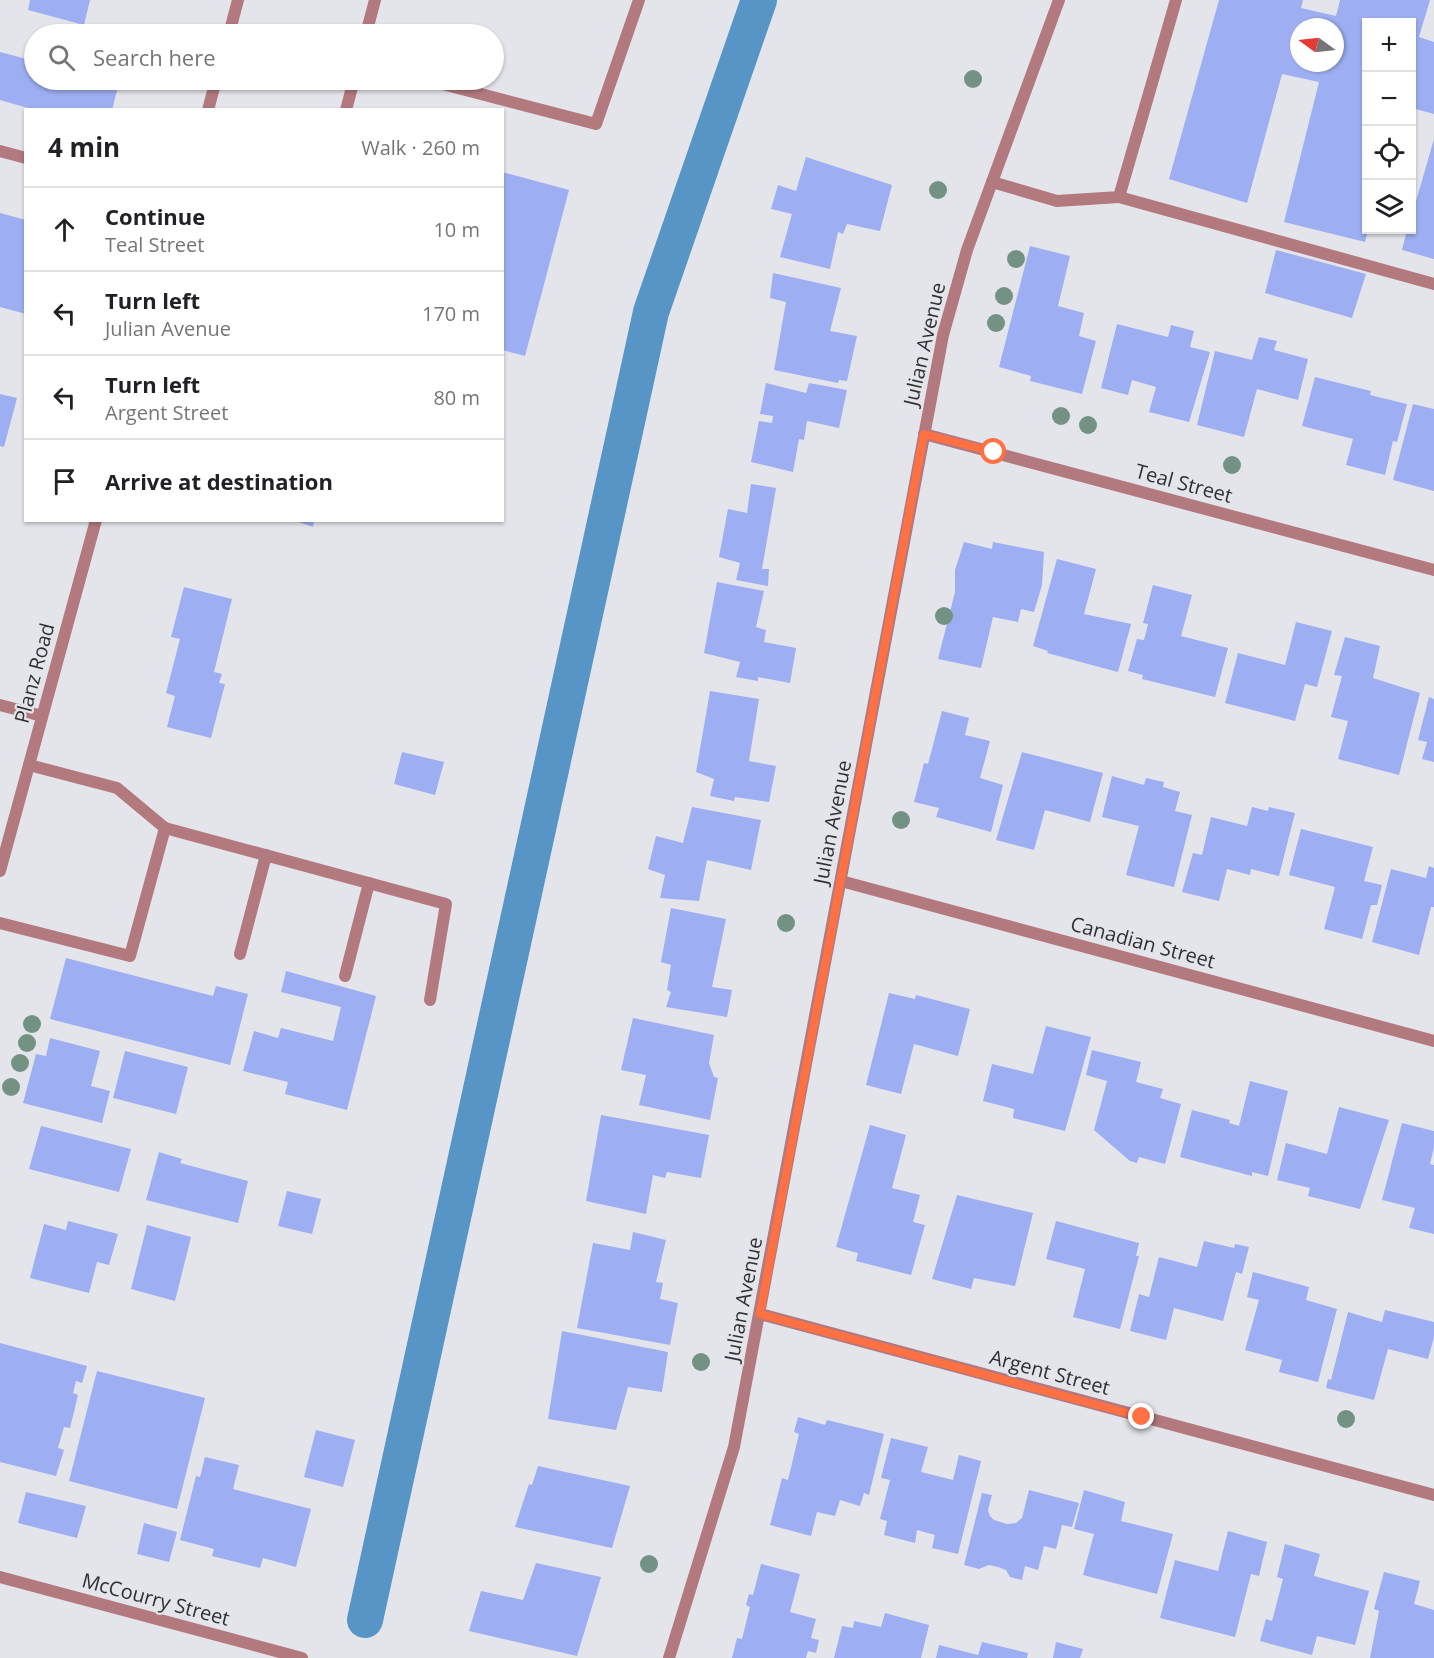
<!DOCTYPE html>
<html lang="en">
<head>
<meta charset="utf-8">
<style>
	body { margin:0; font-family:"Open Sans",sans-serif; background:#f6f6f6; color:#202124 }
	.controls { position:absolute; right:18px; top:18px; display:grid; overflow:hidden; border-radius:0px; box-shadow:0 2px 4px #0004 }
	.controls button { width:54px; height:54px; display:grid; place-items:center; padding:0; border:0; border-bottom:2px solid #e0e0e0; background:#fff; color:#202124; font:30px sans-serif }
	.compass { position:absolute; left:1290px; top:18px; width:54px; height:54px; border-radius:50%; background:#fff; box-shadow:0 2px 4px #0004; rotate:285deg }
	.stop { position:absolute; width:18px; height:18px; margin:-14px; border:4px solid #ff7043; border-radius:50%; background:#fff }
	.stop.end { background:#ff7043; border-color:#fff; box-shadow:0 2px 6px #0008 }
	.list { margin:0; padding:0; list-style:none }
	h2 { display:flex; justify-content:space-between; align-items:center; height:78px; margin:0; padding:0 24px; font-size:26px }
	h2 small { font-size:20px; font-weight:400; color:#757577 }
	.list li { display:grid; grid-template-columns:39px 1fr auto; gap:18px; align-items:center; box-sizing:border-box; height:84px; padding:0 24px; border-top:2px solid #e0e0e0 }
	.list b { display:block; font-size:22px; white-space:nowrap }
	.list p { margin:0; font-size:20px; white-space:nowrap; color:#757577 }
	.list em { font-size:20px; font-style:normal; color:#757577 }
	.icon { flex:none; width:33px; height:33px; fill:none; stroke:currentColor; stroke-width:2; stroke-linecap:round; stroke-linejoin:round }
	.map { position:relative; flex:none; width:1434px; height:1658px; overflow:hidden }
	.search { position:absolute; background:#fff; box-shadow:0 2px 4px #0004; left:24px; top:24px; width:480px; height:66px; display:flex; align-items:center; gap:15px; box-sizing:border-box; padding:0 21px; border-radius:33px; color:#757577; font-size:22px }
	.panel { position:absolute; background:#fff; box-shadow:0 2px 4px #0004; left:24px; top:108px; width:480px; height:414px; border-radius:0px }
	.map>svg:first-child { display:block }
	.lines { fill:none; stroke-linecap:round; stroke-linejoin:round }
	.canal { stroke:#5795c7; stroke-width:36 }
	.building { fill:#9eaef2; fill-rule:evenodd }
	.service { stroke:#b2797e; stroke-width:12 }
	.minor { stroke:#b2797e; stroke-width:12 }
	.tertiary { stroke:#b2797e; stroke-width:12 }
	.tree { fill:#739284 }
	.route { stroke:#ff7043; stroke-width:8 }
	.labels { text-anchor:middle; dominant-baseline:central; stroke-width:4.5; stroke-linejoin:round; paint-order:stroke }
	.street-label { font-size:20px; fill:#2f3031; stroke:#e4e5ea }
</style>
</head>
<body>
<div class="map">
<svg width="1434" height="1658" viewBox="0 0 1434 1658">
	<rect width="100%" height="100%" fill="#e4e5ea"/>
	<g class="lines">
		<path class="canal" d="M365 1620 651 312 759 0"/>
	</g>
	<g class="building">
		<path d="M30 0H90L84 25 28 10Z"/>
		<path d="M1219 0H1303L1301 8 1336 16 1340 0H1430L1419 37 1434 42V114L1412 108V22H1366L1368 230 1365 242 1284 222 1319 82 1282 74 1247 203 1169 179ZM1299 27H1335V63H1299Z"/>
		<path d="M0 52 34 61V80H108L119 82 112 110H35L0 100Z"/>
		<path d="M1434 139V259L1402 250 1407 230H1412V215Z"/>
		<path d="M806 157 892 185 880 231 847 224 843 234 838 232 830 269 780 257 792 214 771 209 778 185 796 191Z"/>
		<path d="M502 172 569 190 525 356 502 350Z"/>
		<path d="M0 213 26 220V314L0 307Z"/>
		<path d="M1030 246 1070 256 1058 306 1084 313 1079 336 1096 341 1082 394 1030 381 1031 376 999 367Z"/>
		<path d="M1276 250 1366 274 1352 318 1265 293Z"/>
		<path d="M773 273 841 288 830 331 857 336 847 381 839 380 838 383 774 370 786 302 770 298Z"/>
		<path d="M1117 324 1168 337 1171 325 1194 331 1190 347 1210 352 1189 422 1149 412 1156 387 1132 380 1128 395 1101 388Z"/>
		<path d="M1259 337 1277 341 1274 350 1308 359 1298 400 1257 389 1244 437 1197 425 1215 351 1252 360Z"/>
		<path d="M1315 377 1371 391 1370 395 1407 404 1397 442 1393 441 1385 475 1346 465 1353 439 1302 426Z"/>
		<path d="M766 383 806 393 809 383 847 390 839 428 807 421 804 440 799 439 793 472 751 462 759 421 772 423 773 416 760 414Z"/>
		<path d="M0 394 17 398 4 447 0 446Z"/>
		<path d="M1413 404 1434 409V491L1393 480Z"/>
		<path d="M751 484 776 488 762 569H769L768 586 736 580 740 563 719 557 728 509 747 513Z"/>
		<path d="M293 520H314L313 527Z"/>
		<path d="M964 542 992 549 993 542 1044 552 1042 585 1034 612 1021 609 1018 622 993 617 981 668 938 659 955 592V570Z"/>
		<path d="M1057 559 1096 569 1084 614 1131 624 1118 672 1047 653 1048 651 1033 646Z"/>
		<path d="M717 582 764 591 756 627 766 630 764 642 796 648 790 683 758 677V681L736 677 740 662 704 653Z"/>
		<path d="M1153 585 1192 595 1181 636 1228 648 1215 697 1142 679 1143 675 1128 671 1137 639 1144 640 1148 624 1143 623Z"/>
		<path d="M184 587 232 599 214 672 222 674 219 683 225 684 211 738 167 727 175 696 166 693 180 639 171 637Z"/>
		<path d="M1296 622 1332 631 1317 687 1305 684 1295 721 1225 703 1238 653 1285 665Z"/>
		<path d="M1345 637 1380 646 1373 678 1420 693 1399 775 1338 759 1348 721 1331 717 1342 676 1334 675Z"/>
		<path d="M710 691 759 699 749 761 776 766 769 802 735 797 734 801 710 796 714 779 696 772Z"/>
		<path d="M1429 697 1434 699V762L1422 759 1427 742 1418 740Z"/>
		<path d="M942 711 969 718 965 735 990 741 980 778 1003 785 991 832 936 817 939 808 914 802 924 763 928 764Z"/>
		<path d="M402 752 444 762 435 795 394 784Z"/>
		<path d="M1022 752 1103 773 1090 822 1045 810 1034 850 996 840Z"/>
		<path d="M1112 776 1144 785 1146 778 1164 782 1163 787 1180 792 1175 811 1192 815 1174 887 1126 875 1139 826 1102 817Z"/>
		<path d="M692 807 761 820 751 870 707 860 699 901 660 898 665 875 648 869 656 836 683 843Z"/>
		<path d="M1252 807 1268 811 1269 807 1295 813 1279 876 1251 869 1250 875 1227 869 1219 901 1182 892 1193 853 1202 855 1211 817 1247 826Z"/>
		<path d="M1301 829 1373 847 1364 881 1382 885 1377 905H1371L1362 939 1324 929 1335 887 1289 875Z"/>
		<path d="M1429 866 1434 868V907H1431L1419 955 1372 942 1391 869 1426 878Z"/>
		<path d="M671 908 726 919 712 987 732 990 727 1017 666 1007 671 992 667 990 671 965 661 962Z"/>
		<path d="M66 958 213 996 216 986 248 994 230 1065 50 1019Z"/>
		<path d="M286 971 376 996 347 1110 285 1094 288 1082 243 1071 254 1031 278 1038 281 1028 333 1041 341 1007 281 992Z"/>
		<path d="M889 993 915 999 916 995 970 1009 958 1056 914 1044 901 1094 866 1085Z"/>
		<path d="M633 1018 714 1035 709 1063 714 1077 718 1078 710 1120 639 1105 646 1075 621 1070Z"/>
		<path d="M1046 1026 1091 1037 1065 1131 1013 1118 1014 1109 983 1101 992 1064 1033 1074Z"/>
		<path d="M50 1038 100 1051 91 1086 110 1091 102 1123 23 1103 36 1054 46 1056Z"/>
		<path d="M1092 1050 1141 1062 1136 1082 1163 1089 1160 1098 1181 1104 1165 1164 1139 1157 1137 1163 1130 1161 1094 1130 1107 1081 1086 1075Z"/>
		<path d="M125 1051 188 1067 176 1114 113 1098Z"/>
		<path d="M1250 1081 1288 1091 1268 1176 1252 1172V1176L1180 1157 1192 1110 1230 1120 1229 1123 1239 1126Z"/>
		<path d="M1339 1107 1389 1120 1360 1209 1308 1196 1310 1188 1277 1180 1286 1143 1327 1154Z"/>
		<path d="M601 1115 709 1135 701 1178 667 1172 665 1178 653 1175 646 1214 586 1201Z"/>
		<path d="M1402 1123 1434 1131V1147L1430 1164 1434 1165V1234L1409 1228 1415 1208 1382 1200Z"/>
		<path d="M870 1125 906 1135 892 1188 920 1195 913 1222 925 1225 911 1275 856 1261 858 1253 836 1247Z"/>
		<path d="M41 1126 131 1149 119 1192 29 1169Z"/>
		<path d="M159 1152 182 1159 180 1163 248 1181 238 1223 146 1200Z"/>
		<path d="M287 1191 321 1199 312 1234 278 1226Z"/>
		<path d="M957 1195 1033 1213 1015 1286 974 1278 971 1289 932 1279Z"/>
		<path d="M68 1221 118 1234 109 1265 97 1262 89 1293 30 1278 44 1224 66 1230Z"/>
		<path d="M1056 1221 1139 1243 1136 1256H1139L1120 1329 1073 1317 1085 1269 1046 1259Z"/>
		<path d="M147 1225 191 1237 175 1301 131 1289Z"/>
		<path d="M633 1232 666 1240 656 1282 663 1283 660 1299 678 1303 670 1345 577 1328 593 1243 630 1250Z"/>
		<path d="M1204 1241 1234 1248 1235 1244 1249 1247 1242 1274 1236 1272 1223 1321 1174 1308 1166 1340 1130 1331 1139 1294 1149 1297 1159 1257 1197 1267Z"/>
		<path d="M1253 1272 1309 1287 1306 1300 1337 1309 1318 1382 1279 1372 1282 1360 1245 1350 1259 1300 1247 1297Z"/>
		<path d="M1385 1310 1434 1322V1337L1428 1359 1388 1349 1374 1400 1326 1388 1328 1379 1331 1380 1348 1312 1382 1322Z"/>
		<path d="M562 1331 668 1352 662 1392 628 1387 616 1430 548 1419Z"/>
		<path d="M0 1343 87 1366 82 1383 76 1381 73 1393 78 1395 70 1428 64 1427 58 1448 64 1450 56 1476 0 1462Z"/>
		<path d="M97 1371 205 1398 177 1509 69 1481Z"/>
		<path d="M798 1417 825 1425 827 1420 884 1434 869 1495 864 1493 860 1506 840 1500 835 1516 817 1512 811 1536 770 1525 782 1478 788 1480 799 1434 794 1432Z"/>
		<path d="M316 1430 355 1440 343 1487 304 1477Z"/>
		<path d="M891 1438 928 1447 921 1472 953 1480 959 1455 981 1461 958 1554 932 1548 935 1535 917 1530 915 1543 884 1535 887 1521 880 1519 890 1480 881 1478Z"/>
		<path d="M205 1457 239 1465 233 1489 311 1509 296 1567 263 1558 260 1568 212 1556 214 1549 180 1540 196 1476 200 1477Z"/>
		<path d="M538 1466 630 1486 612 1548 515 1527 529 1484 532 1485Z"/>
		<path d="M1029 1490 1079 1503 1072 1527 1062 1525 1056 1549 1044 1546 1038 1570 1025 1566 1022 1580 1010 1577 1006 1570 998 1567 989 1565 979 1569 964 1565 982 1493 992 1495 988 1510 990 1516 994 1520 1007 1524 1016 1523 1022 1518Z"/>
		<path d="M1084 1490 1125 1502 1121 1521 1173 1534 1157 1594 1083 1575 1094 1534 1074 1529Z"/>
		<path d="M26 1492 86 1506 77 1538 18 1523Z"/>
		<path d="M144 1523 177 1532 169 1562 137 1554Z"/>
		<path d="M1228 1531 1267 1542 1259 1576 1251 1574 1235 1637 1160 1618 1175 1560 1218 1571Z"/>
		<path d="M1285 1544 1320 1554 1314 1576 1369 1591 1355 1645 1317 1636 1312 1655 1260 1641 1266 1619 1272 1621 1283 1579 1277 1577Z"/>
		<path d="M536 1563 601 1577 577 1656 469 1631 481 1591 523 1600Z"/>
		<path d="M761 1564 800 1574 790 1612 816 1619 811 1638 819 1640 816 1653 808 1651 806 1658H732L737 1638 742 1639 750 1607 746 1605 749 1594 753 1595Z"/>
		<path d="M1384 1572 1420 1581 1414 1604 1434 1610V1658H1370L1379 1611 1374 1609Z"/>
		<path d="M885 1613 929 1625 921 1658H834L842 1626 853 1628 854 1621 881 1627Z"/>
		<path d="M982 1642 1028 1653 1027 1658H936L939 1645 978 1655Z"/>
		<path d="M1056 1642 1083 1649 1080 1658H1053Z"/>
	</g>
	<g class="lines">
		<g class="service">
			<path d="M366 34 375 0"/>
			<path d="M427 80 596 124 639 0"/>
			<path d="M346 110 354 80"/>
			<path d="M0 151 26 158"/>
			<path d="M992 182 1057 201 1119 197 1176 0"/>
			<path d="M1119 197 1434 284"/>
			<path d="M0 705 42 716"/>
			<path d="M165 828 446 904 430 1000"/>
			<path d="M0 923 130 956 165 828 117 788 29 765"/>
			<path d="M240 954 266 855"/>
			<path d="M345 976 369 883"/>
		</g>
		<g class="minor">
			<path d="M924 434 1434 570"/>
			<path d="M841 881 1434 1041"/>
			<path d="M760 1314 1434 1495"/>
			<path d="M0 1577 302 1658"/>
			<path d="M669 1658 734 1447 943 335 967 250 1059 0"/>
		</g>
		<g class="tertiary">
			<path d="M229 34 238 0"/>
			<path d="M208 110 216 80"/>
			<path d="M0 871 96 520"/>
		</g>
	</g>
	<g class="tree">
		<circle cx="973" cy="79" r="9"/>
		<circle cx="938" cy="190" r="9"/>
		<circle cx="1016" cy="259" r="9"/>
		<circle cx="1004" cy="296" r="9"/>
		<circle cx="996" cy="323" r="9"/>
		<circle cx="1061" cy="416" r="9"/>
		<circle cx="1088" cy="425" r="9"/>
		<circle cx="1232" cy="465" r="9"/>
		<circle cx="944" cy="616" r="9"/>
		<circle cx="901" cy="820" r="9"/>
		<circle cx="786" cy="923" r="9"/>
		<circle cx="32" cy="1024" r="9"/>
		<circle cx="27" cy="1043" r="9"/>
		<circle cx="20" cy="1063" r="9"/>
		<circle cx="11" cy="1087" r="9"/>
		<circle cx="701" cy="1362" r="9"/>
		<circle cx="1346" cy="1419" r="9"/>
		<circle cx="649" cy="1564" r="9"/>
	</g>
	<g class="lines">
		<path class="route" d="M994 452 924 434 760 1314 1142 1417"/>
	</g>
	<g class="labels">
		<g class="street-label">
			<text transform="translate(924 344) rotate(-77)">Julian Avenue</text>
			<text transform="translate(1184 483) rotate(15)">Teal Street</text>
			<text transform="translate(34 673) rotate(-75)">Planz Road</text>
			<text transform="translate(832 822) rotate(-79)">Julian Avenue</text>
			<text transform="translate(1143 942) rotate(15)">Canadian Street</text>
			<text transform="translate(743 1299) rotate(-79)">Julian Avenue</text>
			<text transform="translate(1050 1372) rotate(15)">Argent Street</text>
			<text transform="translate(156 1599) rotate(15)">McCourry Street</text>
		</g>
	</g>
</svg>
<div class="controls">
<button>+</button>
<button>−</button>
<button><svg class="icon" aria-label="locate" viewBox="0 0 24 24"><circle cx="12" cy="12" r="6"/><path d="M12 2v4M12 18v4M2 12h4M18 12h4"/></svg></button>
<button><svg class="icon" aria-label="layers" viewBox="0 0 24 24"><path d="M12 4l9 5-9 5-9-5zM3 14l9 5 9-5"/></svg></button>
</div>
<svg class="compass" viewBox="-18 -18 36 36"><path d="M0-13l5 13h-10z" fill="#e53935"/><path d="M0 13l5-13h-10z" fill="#757577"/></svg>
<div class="stop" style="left:994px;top:452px"></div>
<div class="stop end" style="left:1142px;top:1417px"></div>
<div class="search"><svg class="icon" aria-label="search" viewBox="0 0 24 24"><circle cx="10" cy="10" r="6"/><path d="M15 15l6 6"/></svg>Search here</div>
<section class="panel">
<h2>4 min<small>Walk · 260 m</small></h2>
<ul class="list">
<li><svg class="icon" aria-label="ahead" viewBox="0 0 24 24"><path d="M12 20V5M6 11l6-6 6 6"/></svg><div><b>Continue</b><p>Teal Street</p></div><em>10 m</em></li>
<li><svg class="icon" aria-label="left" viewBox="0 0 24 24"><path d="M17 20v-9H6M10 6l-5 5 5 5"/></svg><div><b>Turn left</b><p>Julian Avenue</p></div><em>170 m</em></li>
<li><svg class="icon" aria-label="left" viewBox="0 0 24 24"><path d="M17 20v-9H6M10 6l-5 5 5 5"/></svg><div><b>Turn left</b><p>Argent Street</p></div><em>80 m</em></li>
<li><svg class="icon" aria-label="arrive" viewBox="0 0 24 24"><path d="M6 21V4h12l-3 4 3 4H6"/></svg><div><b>Arrive at destination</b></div></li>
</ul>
</section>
</div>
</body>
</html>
